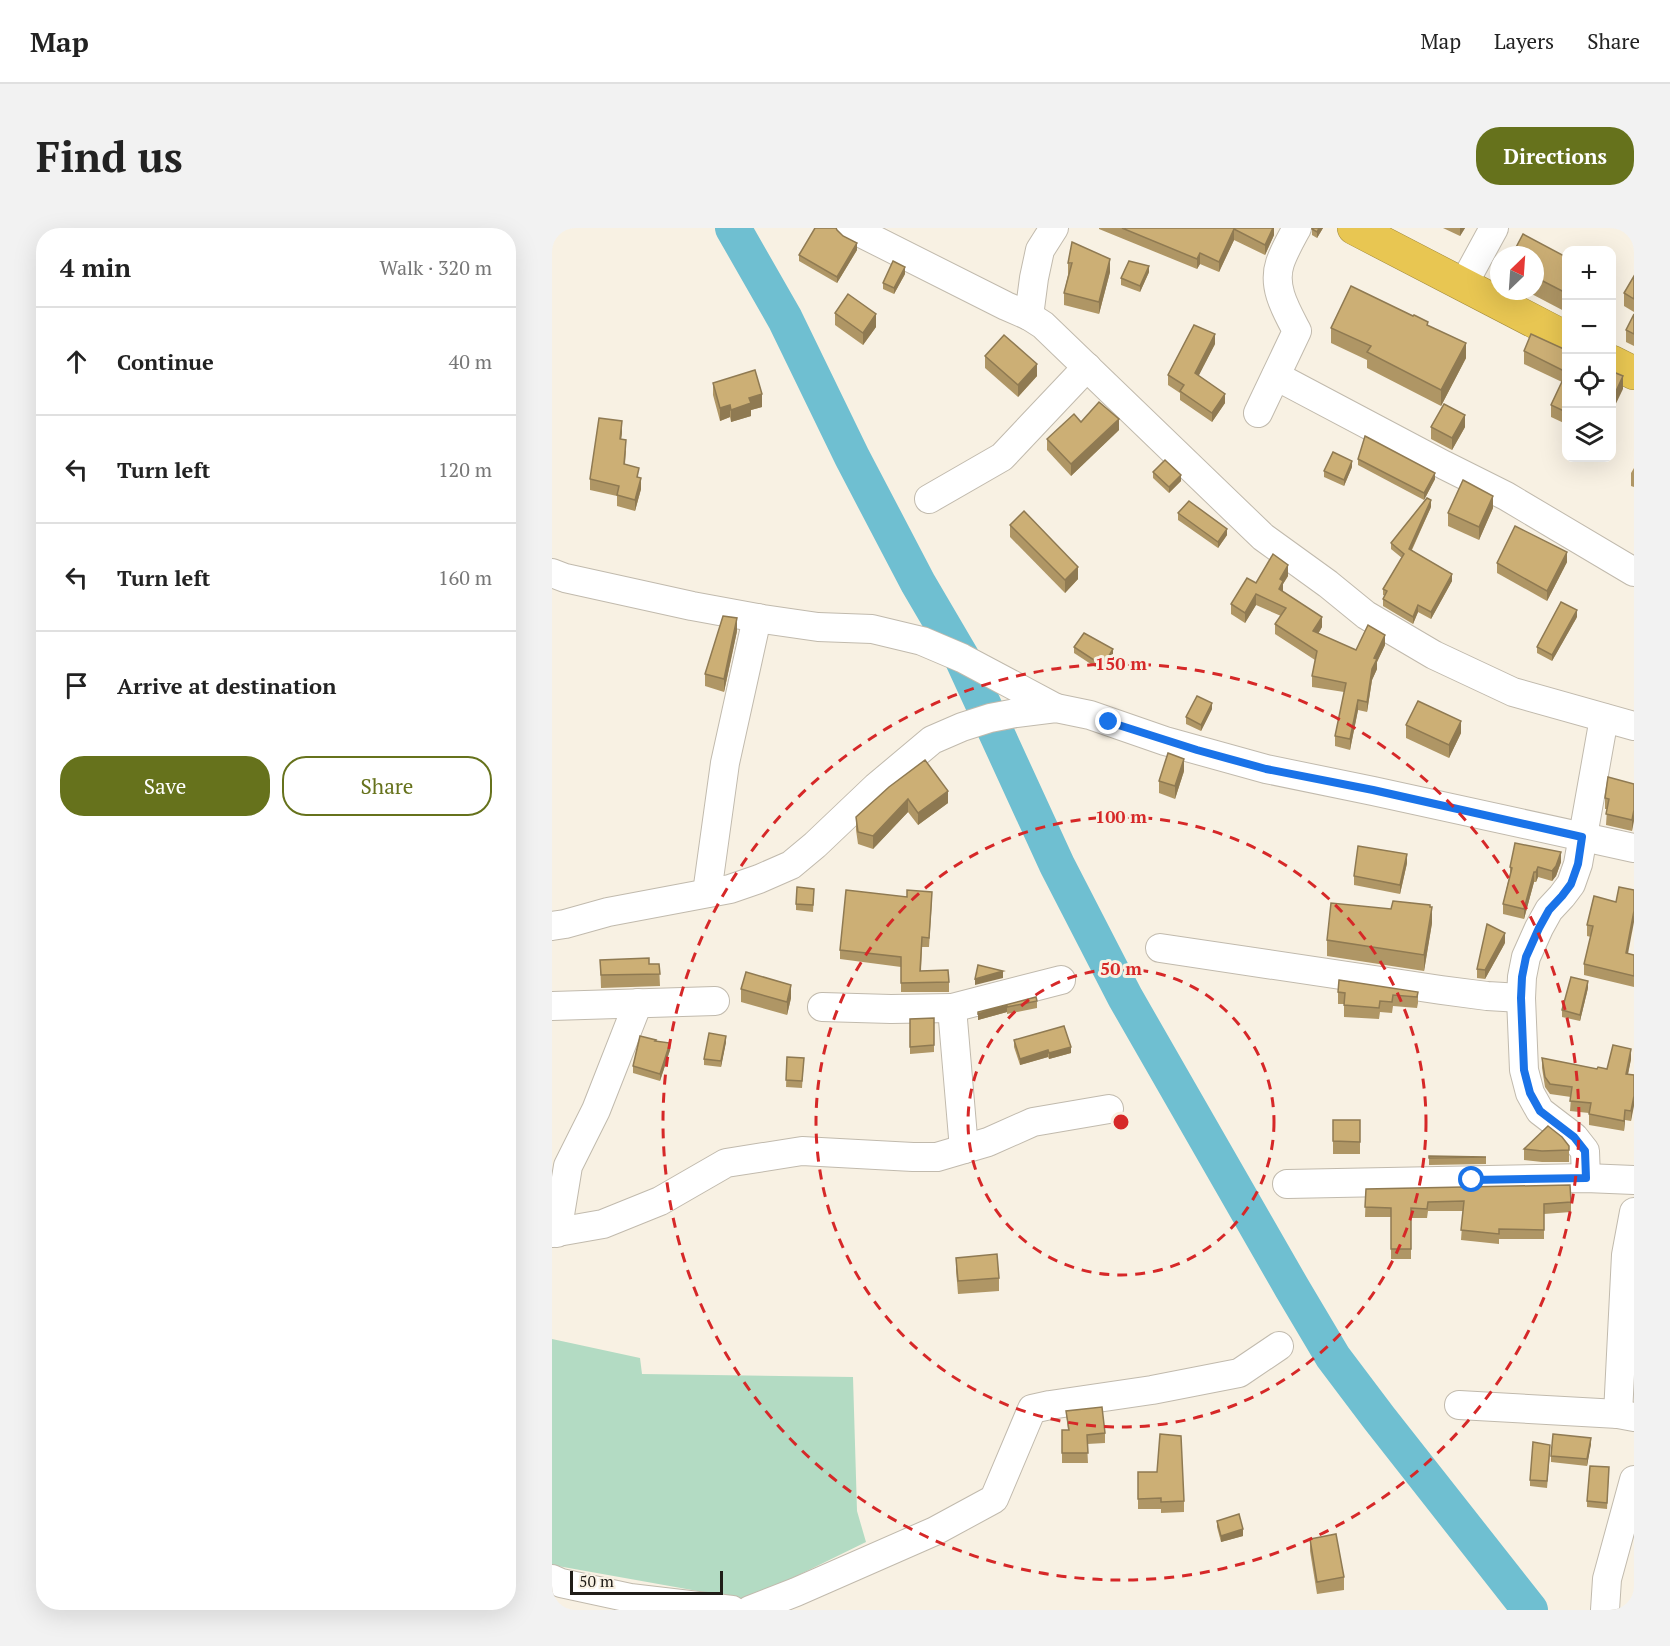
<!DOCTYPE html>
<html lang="en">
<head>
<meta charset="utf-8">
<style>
	body { margin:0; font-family:"PT Serif",serif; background:#f2f2f2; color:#222 }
	.controls { position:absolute; right:18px; top:18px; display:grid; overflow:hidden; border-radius:12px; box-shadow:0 6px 24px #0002 }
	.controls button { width:54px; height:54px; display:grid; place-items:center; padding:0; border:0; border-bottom:2px solid #e0e0e0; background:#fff; color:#222; font:30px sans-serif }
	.compass { position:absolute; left:938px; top:18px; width:54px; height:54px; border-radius:50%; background:#fff; box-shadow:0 6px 24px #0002; rotate:25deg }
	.scale { position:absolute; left:18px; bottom:15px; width:153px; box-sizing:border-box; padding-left:6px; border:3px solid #201d18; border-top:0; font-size:16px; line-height:21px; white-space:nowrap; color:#201d18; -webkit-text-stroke:4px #f8f1e3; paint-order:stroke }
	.stop { position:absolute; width:18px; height:18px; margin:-14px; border:4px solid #1a73e8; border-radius:50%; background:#fff }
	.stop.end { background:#1a73e8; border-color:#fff; box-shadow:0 2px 6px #0008 }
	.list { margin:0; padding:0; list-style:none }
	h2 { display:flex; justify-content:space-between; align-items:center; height:78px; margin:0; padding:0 24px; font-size:26px }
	h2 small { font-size:20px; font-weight:400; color:#767676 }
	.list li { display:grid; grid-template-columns:39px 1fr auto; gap:18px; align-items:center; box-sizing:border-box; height:108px; padding:0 24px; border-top:2px solid #e0e0e0 }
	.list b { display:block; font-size:22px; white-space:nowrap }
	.list em { font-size:20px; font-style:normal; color:#767676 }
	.actions { display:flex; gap:12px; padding:18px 24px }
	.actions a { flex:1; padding:14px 0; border:2px solid #66721c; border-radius:24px; text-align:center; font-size:21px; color:#66721c }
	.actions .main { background:#66721c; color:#fff }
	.icon { flex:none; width:33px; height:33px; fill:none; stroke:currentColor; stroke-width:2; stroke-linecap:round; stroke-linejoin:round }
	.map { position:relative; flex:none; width:1082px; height:1382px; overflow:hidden; border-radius:24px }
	header { display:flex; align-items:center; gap:36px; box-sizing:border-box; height:84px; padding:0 30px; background:#fff; border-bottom:2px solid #e0e0e0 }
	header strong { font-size:28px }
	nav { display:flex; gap:33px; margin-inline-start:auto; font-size:21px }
	.intro { display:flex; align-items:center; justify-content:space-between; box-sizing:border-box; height:144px; padding:0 36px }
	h1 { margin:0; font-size:42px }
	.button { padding:15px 27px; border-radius:24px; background:#66721c; color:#fff; font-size:21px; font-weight:700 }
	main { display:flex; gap:36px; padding:0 36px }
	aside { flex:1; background:#fff; border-radius:24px; box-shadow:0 6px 24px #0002 }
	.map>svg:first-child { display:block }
	.green { fill:#b3dbc3 }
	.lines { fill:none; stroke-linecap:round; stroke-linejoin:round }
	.river { stroke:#6fbfd1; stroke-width:36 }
	.minor-casing { stroke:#c1baad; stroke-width:30 }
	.highway-casing { stroke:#a28b3e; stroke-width:34 }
	.minor { stroke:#fff; stroke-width:28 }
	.highway { stroke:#e8c652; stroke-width:33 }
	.wall { fill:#af9665 }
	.shaded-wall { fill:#8f7a52 }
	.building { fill:#ccaf75; stroke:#8f7a52; stroke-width:1.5 }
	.route { stroke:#1a73e8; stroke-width:8 }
	.ring { fill:none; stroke:#d62828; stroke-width:3; stroke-dasharray:10 8 }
	.centre { fill:#d62828; stroke:#f8f1e3; stroke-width:3 }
	.ring-label { font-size:18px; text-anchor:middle; font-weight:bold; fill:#d62828; stroke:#f8f1e3; stroke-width:6; stroke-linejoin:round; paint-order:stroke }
</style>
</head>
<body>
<header>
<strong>Map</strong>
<nav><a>Map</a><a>Layers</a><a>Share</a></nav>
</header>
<div class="intro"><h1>Find us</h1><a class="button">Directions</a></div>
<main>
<aside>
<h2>4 min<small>Walk · 320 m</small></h2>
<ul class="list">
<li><svg class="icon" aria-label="ahead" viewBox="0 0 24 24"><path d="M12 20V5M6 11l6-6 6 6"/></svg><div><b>Continue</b></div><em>40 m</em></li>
<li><svg class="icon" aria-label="left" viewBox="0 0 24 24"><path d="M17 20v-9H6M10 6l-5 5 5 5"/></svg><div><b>Turn left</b></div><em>120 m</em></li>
<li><svg class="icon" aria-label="left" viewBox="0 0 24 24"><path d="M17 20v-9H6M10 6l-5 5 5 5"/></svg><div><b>Turn left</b></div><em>160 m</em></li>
<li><svg class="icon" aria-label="arrive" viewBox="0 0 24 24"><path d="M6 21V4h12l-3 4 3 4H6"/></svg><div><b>Arrive at destination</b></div></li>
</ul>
<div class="actions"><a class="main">Save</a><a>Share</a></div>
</aside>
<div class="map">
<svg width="1082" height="1382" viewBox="0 0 1082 1382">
	<rect width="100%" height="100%" fill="#f8f1e3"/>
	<path class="green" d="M0 1111 88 1130 90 1146 301 1149 305 1283 314 1314 196 1372 0 1337Z"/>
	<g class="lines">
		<path class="river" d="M181 0 233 91 300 229 366 355 410 430 505 637 573 769 740 1060 781 1129 827 1190 978 1382"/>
		<defs>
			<g id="minor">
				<path d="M299 0 454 78 477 88 491 97 711 309 776 356 814 387 882 427 961 464 1082 498"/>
				<path d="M911 57 942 0"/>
				<path d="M477 88 482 50 488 22 502 0"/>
				<path d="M724 148 892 237 954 268 1082 344"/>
				<path d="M706 185 745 103C734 82 720 59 728 35 732 23 739 11 745 0"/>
				<path d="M377 271 450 229 535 139"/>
				<path d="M0 345 13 350 140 378 211 391 266 399 320 401 370 413 410 430 504 480"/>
				<path d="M155 665 173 535 205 390"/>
				<path d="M0 698 13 696 56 684 178 661 207 651 239 637 263 617 324 559 380 512 410 499 438 490 464 485 504 480 538 487 613 513 714 541 821 563 1082 620"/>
				<path d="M608 720 889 762 935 768 969 770"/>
				<path d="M0 778 163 773"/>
				<path d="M270 779 339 781 400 780 412 921"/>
				<path d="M400 780 509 752"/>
				<path d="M1034 950 1033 923 1022 909 988 883 978 865 972 842 969 770 970 749 974 729 987 700 997 682 1010 668 1019 656 1026 636 1052 490"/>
				<path d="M735 956 1034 950 1082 952"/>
				<path d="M0 1005 51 996 108 973 174 935 250 923 361 929H385L436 914 481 894 557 881"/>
				<path d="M5 1005 16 938 44 882 86 775"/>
				<path d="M907 1177 1066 1186 1082 1189"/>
				<path d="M1066 1186 1074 1027 1082 984"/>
				<path d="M0 1351 9 1355 78 1370 180 1382"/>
				<path d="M198 1382 244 1364 383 1303 442 1271 480 1181 498 1177 600 1162 687 1145 727 1118"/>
				<path d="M1053 1382 1055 1351 1082 1252"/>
			</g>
			<g id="highway">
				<path d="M802 0 1014 110"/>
				<path d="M1060 134 1082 145"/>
			</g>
		</defs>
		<use href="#minor" class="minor-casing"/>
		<use href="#highway" class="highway-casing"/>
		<use href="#minor" class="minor"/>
		<use href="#highway" class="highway"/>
	</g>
	<g class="wall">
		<path d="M547 0H722V7L713 27 682 12 667 44 648 36 645 41 547 1Z"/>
		<path d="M760 0H771L765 10 760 7Z"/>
		<path d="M891 0H913L908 8Z"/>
		<path d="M305 22 285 55 247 33V27Z"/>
		<path d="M983 27 1014 29V84L974 63H983Z"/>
		<path d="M516 35 558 44 547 86 512 77V65L516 47Z"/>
		<path d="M597 44 588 64 569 57V50Z"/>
		<path d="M353 46 342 66 331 61V55Z"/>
		<path d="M1082 48V84L1072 78V65Z"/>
		<path d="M283 85 324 99 311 117 283 97Z"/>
		<path d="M1082 86V118L1074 114V102Z"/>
		<path d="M876 97 914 130 889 178 815 140V132L779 115V100Z"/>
		<path d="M663 116 646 148 673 175 660 194 628 172V165L616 157V147Z"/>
		<path d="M1014 122V196L999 189V177L1010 154 972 136V123Z"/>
		<path d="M433 128 485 148 466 169 433 140Z"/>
		<path d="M161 155 210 179 199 182V188L179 194 178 189 168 193 161 167Z"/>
		<path d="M879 199H913L900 222 879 211Z"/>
		<path d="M567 202 519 248 495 222V211Z"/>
		<path d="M70 204 69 211 74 223 73 236 87 250 89 261 83 283 65 278V268L38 262V251Z"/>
		<path d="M806 231 883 251 872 272 806 237Z"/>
		<path d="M800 239 792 258 772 249V243Z"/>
		<path d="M1082 240V259L1079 258V245Z"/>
		<path d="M601 244 629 253 617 265 601 250Z"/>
		<path d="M879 279 860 322 900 353 879 391 866 384 861 396 831 378V371L833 368 831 367V361L850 330 839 321V315Z"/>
		<path d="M941 280 927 312 896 298V285Z"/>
		<path d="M626 285 675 307 666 320 626 292Z"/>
		<path d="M458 297 526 351 513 365 458 309Z"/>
		<path d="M1015 334 995 373 945 345V335Z"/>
		<path d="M736 348 731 356V364L770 399 766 406 804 422 833 417 825 434V441L820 452 815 484 806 482 798 522 783 518V508L792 464 760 459V448L763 432 723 406V396L729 388 704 377 693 395 679 386V376L704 355Z"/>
		<path d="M1025 389 1000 433 985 425V419Z"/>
		<path d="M185 403 172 464 153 458V446Z"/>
		<path d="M522 419 561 427 551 444 522 425Z"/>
		<path d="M660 481 649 503 634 496V489Z"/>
		<path d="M854 497 909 505 897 530 854 510Z"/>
		<path d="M632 543 623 571 607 565V553Z"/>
		<path d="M1082 556 1080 603 1054 597 1055 581H1053V570Z"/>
		<path d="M337 559 396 575 366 597 356 584 321 621 306 616 304 602V589Z"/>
		<path d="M1009 634 1004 648 1000 653 986 649 984 654H982L972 691 951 686V676L958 645V639Z"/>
		<path d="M855 635 848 666 802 657V648Z"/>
		<path d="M262 667 261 684 244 682V676Z"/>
		<path d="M1042 668 1076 726 1082 727V759L1032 747V736L1039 709 1035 708V697Z"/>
		<path d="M380 673 377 719H370L369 743 397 754V764H349V739L288 731V722Z"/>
		<path d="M880 695 872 743 775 728V712Z"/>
		<path d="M953 715 933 751 925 750V741Z"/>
		<path d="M48 732 97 736H107L108 758 49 760Z"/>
		<path d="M1036 760 1028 793 1010 789V782Z"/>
		<path d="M189 761 239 770 235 787 189 774Z"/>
		<path d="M786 764H866V775L865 780 841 778 840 785 828 784 827 791 792 789V776H786Z"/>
		<path d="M485 773V780L455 786V784L426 792V784Z"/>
		<path d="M382 790V824L358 826V791Z"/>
		<path d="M462 812 519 825 497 831 496 829 468 837 462 819Z"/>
		<path d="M104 813 118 822 108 853 81 845V838Z"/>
		<path d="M174 814 169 839 152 837V831Z"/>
		<path d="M235 829 252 830 250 860 234 859Z"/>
		<path d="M990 830 1045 841H1055L1079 831 1076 846 1082 847 1079 893 1073 892 1072 903 1037 897V885L1018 883 1019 869 998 866 993 859 990 840Z"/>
		<rect x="781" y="892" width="27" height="34"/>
		<path d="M1017 918V934H990L972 932V921Z"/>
		<path d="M877 928 934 929V936L877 937Z"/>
		<path d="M814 961 1019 974V984L992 986V1011H947V1016L909 1012 911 983H876L875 990H859V1031H839V989H813Z"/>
		<path d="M404 1030 447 1050V1063L406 1066 404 1042Z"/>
		<path d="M514 1183 553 1205V1215L535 1216 536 1235H510V1202H516Z"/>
		<path d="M1039 1216 1035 1238 999 1234V1228Z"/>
		<path d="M998 1224 995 1260 978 1258V1252Z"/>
		<path d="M1057 1239 1055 1281 1035 1279V1273Z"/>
		<path d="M586 1244 632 1273V1284L609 1285V1281H586Z"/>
		<path d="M665 1293 691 1308 669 1314 665 1299Z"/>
		<path d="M758 1311 792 1349V1362L765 1366 758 1323Z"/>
	</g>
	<g class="shaded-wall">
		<path d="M721 0H722V7L713 27V17Z"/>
		<path d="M767 0H771L765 10V4Z"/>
		<path d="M908 0H913L908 8Z"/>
		<path d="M682 1V12L667 44V34Z"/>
		<path d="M305 15V22L285 55V49Z"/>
		<path d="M648 25V36L645 41V31Z"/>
		<path d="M558 31V44L547 86V74Z"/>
		<path d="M597 38V44L588 64V58Z"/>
		<path d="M353 39V46L342 66V60Z"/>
		<path d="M324 86V99L311 117V105Z"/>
		<path d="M663 106V116L643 155V145Z"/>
		<path d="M914 115V130L889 178V162Z"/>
		<path d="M485 136V148L466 169V157Z"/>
		<path d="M1071 148V161L1059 186V174Z"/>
		<path d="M210 166V179L199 182V188L179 194V182L197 170Z"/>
		<path d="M673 166V175L660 194V185Z"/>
		<path d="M178 177V189L168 193V180Z"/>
		<path d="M913 187V199L900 222V210Z"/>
		<path d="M567 191V202L519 248V236Z"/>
		<path d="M70 193V204L68 222V211Z"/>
		<path d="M800 233V239L792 258V252Z"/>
		<path d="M883 245V251L872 272V265Z"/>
		<path d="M629 247V253L617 265V259Z"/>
		<path d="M89 250V261L83 283V272Z"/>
		<path d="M941 268V280L927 312V299Z"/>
		<path d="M879 272V279L857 327V321Z"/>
		<path d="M675 301V307L666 320V314Z"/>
		<path d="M1015 324V334L995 373V363Z"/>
		<path d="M736 337V348L731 356V363L727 371 728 351Z"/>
		<path d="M526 339V351L513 365V352Z"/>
		<path d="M900 346V353L879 391V384Z"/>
		<path d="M704 366V377L693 395V385Z"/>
		<path d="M866 377V384L861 396V389Z"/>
		<path d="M1025 382V389L1000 433V427Z"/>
		<path d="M770 389V399L761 414V403Z"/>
		<path d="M185 390V403L172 464V451Z"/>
		<path d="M833 407V417L825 434V441L820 452 815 484V474L822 430Z"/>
		<path d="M561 421V427L551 444V438Z"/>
		<path d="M806 472V482L798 522V511Z"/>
		<path d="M660 475V481L649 503V497Z"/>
		<path d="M909 493V505L897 530V517Z"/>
		<path d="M632 531V543L623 571V558Z"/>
		<path d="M396 563V575L366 597V585Z"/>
		<path d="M356 571V584L321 621V608Z"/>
		<path d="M1082 582V593L1080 603V592Z"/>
		<path d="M1009 624V634L1004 648 1000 653V643Z"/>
		<path d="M855 626V635L848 666V657Z"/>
		<path d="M986 639V649L984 654V644Z"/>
		<path d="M982 644V654L972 691V681Z"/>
		<path d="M880 679V695L872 743V727Z"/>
		<path d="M1082 683V694L1074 736V725Z"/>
		<path d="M953 705V715L933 751V742Z"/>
		<path d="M451 743V750L423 757V751Z"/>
		<path d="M1036 753V760L1028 793V787Z"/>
		<path d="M239 757V770L235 787V774Z"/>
		<path d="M455 777V784L426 792V786Z"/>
		<path d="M174 808V814L169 839V833Z"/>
		<path d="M118 815V822L108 853V846Z"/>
		<path d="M519 819V825L497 831V825Z"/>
		<path d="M1079 821V831L1074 856V846Z"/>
		<path d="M496 822V829L468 837V831Z"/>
		<path d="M1082 868V878L1079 893V883Z"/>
		<path d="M1073 882V892L1072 903V893Z"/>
		<path d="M1039 1210V1216L1035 1238V1231Z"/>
		<path d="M691 1301V1308L669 1314V1308Z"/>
	</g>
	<g class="building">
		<path d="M263 0H284L285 2 291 8 305 15 285 49 247 27Z"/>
		<path d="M570 0H721L713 17 682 1 667 34 648 25 645 31Z"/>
		<path d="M760 0H767L765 4 760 1Z"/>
		<path d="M971 6 1014 29V65L983 49V27H960Z"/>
		<path d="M520 14 558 31 547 74 512 65 520 35H516Z"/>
		<path d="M341 33 353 39 342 60 331 55Z"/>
		<path d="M577 33 597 38 588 58 569 50Z"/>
		<path d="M1082 48V71L1072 65Z"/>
		<path d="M799 58 861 88 862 87 876 94 875 97 914 115 889 162 815 124 819 118 779 100Z"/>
		<path d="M296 66 324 86 311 105 283 85Z"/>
		<path d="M1082 86V106L1074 102Z"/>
		<path d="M642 97 663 106 643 145 673 166 660 185 628 163 632 157 616 147Z"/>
		<path d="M979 106 1014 122V144L972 123Z"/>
		<path d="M452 107 485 136 466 157 433 128Z"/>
		<path d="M203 142 210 166 197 170 199 175 179 182 178 177 168 180 161 155Z"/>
		<path d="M1059 143 1071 148 1059 174Z"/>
		<path d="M1014 145V184L999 177Z"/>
		<path d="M547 174 567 191 519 236 495 211 522 186 529 194Z"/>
		<path d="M892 176 913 187 900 210 879 199Z"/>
		<path d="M47 190 70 193 68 211 74 212 72 236 87 240 85 249 89 250 83 272 65 267 67 258 38 251Z"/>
		<path d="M813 208 883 245 872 265 806 231Z"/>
		<path d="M781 224 800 233 792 252 772 243Z"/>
		<path d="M613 232 629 247 617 259 601 244Z"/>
		<path d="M911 252 941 268 927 299 896 285Z"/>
		<path d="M875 270 879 272 857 321 900 346 879 384 866 377 861 389 831 371 835 363 831 361 852 326 839 315Z"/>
		<path d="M637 273 675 301 666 314 626 285Z"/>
		<path d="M472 283 526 339 513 352 458 297Z"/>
		<path d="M963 298 1015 324 995 363 945 335Z"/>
		<path d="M721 326 736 337 728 351 731 353 727 361 770 389 761 403 804 422 816 397 833 407 822 430 825 431 820 441 815 474 806 472 798 511 783 508 794 455 760 448 765 423 723 396 734 380 704 366 693 385 679 376 695 350 704 355Z"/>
		<path d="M1009 374 1025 382 1000 427 985 419Z"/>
		<path d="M171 388 185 390 172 451 153 446Z"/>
		<path d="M532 405 561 421 551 438 522 419Z"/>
		<path d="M645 468 660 475 649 497 634 489Z"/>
		<path d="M866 473 909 493 897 517 854 497Z"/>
		<path d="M616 525 632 531 623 558 607 553Z"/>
		<path d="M373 532 396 563 366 585 356 571 321 608 306 604 304 589 337 559Z"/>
		<path d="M1056 549 1082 556V582L1080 592 1054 586 1057 571 1053 570Z"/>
		<path d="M963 615 1009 624 1004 638 1000 643 986 639 984 644H982L972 681 951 676 960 640 958 639Z"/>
		<path d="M806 618 855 626 848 657 802 648Z"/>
		<path d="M245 659 262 661 261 677 244 676Z"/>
		<path d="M1067 659 1082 662V683L1074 725 1082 727V748L1032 736 1041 698 1035 697 1042 668 1064 674Z"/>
		<path d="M294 662 355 669V662L380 664 377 710 370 709 368 743 396 742 397 754 349 755V729L288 722Z"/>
		<path d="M841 673 878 677V679H880L872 727 775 712 779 675 839 681Z"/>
		<path d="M935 696 953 705 933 742 925 741Z"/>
		<path d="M97 730V736H107L108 746 49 747 48 732Z"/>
		<path d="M426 737 451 743 423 751Z"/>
		<path d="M194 744 239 757 235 774 189 761Z"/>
		<path d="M1019 749 1036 753 1028 787 1010 782Z"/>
		<path d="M787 752 866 764 865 769 841 767 840 774 828 773 827 780 792 777 793 765 786 764Z"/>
		<path d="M484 769 485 773 455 779V777L426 786V784Z"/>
		<path d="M382 790V817L358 819V791Z"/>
		<path d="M512 798 519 819 497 825 496 822 468 831 462 812Z"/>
		<path d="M157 805 174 808 169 833 152 831Z"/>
		<path d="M88 808 104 812 103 813 118 815 108 846 81 838Z"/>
		<path d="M1061 817 1079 821 1074 846 1082 847V868L1079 883 1073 882 1072 893 1037 886 1039 875 1018 873 1020 859 998 856 993 849 990 830 1045 841 1046 839 1055 841Z"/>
		<path d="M235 829 252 830 250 853 234 852Z"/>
		<path d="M781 892H808V914L781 913Z"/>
		<path d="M996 898 1010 909 1017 918V922L990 923 972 921Z"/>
		<path d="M877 928 934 929 877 930Z"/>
		<path d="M1018 957 1019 974 992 976V1002L947 1001V1006L909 1002 912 973 876 974 875 981 859 980V1021H839V980L813 979 814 961Z"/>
		<path d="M445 1026 447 1050 406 1053 404 1030Z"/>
		<path d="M550 1179 553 1205 535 1207 536 1225H510V1202H517L514 1183Z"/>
		<path d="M608 1206 629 1208 632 1273 609 1274V1270L586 1271V1244H605Z"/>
		<path d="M1001 1206 1039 1210 1035 1231 999 1228Z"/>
		<path d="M981 1214 998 1217 995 1253 978 1252Z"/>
		<path d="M1038 1238 1057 1239 1055 1275 1035 1273Z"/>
		<path d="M687 1286 691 1301 669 1308 665 1293Z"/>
		<path d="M784 1306 792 1349 765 1354 758 1311Z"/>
	</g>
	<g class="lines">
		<path class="route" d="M557 494 645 522 714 541 821 562 1030 609 1026 636 1019 656 1010 668 997 682 987 700 974 729 970 749 969 770 972 842 978 865 988 883 1022 909 1033 923 1034 950 920 952"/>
	</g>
	<g class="ring">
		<circle cx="569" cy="894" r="153"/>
		<circle cx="569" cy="894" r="305"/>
		<circle cx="569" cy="894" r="458"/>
	</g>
	<circle cx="569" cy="894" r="9" class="centre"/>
	<g class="ring-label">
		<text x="569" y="442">150 m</text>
		<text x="569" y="595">100 m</text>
		<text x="569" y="747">50 m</text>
	</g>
</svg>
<div class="controls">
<button>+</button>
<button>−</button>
<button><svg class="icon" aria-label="locate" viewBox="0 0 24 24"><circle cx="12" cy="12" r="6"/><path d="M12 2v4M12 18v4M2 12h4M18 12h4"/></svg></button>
<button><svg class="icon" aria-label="layers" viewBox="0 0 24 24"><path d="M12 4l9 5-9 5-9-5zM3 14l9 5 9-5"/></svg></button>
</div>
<svg class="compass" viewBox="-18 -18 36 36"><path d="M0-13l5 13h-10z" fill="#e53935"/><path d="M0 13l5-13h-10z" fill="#767676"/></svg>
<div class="scale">50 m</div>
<div class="stop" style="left:920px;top:952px"></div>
<div class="stop end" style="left:557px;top:494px"></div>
</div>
</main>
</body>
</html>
